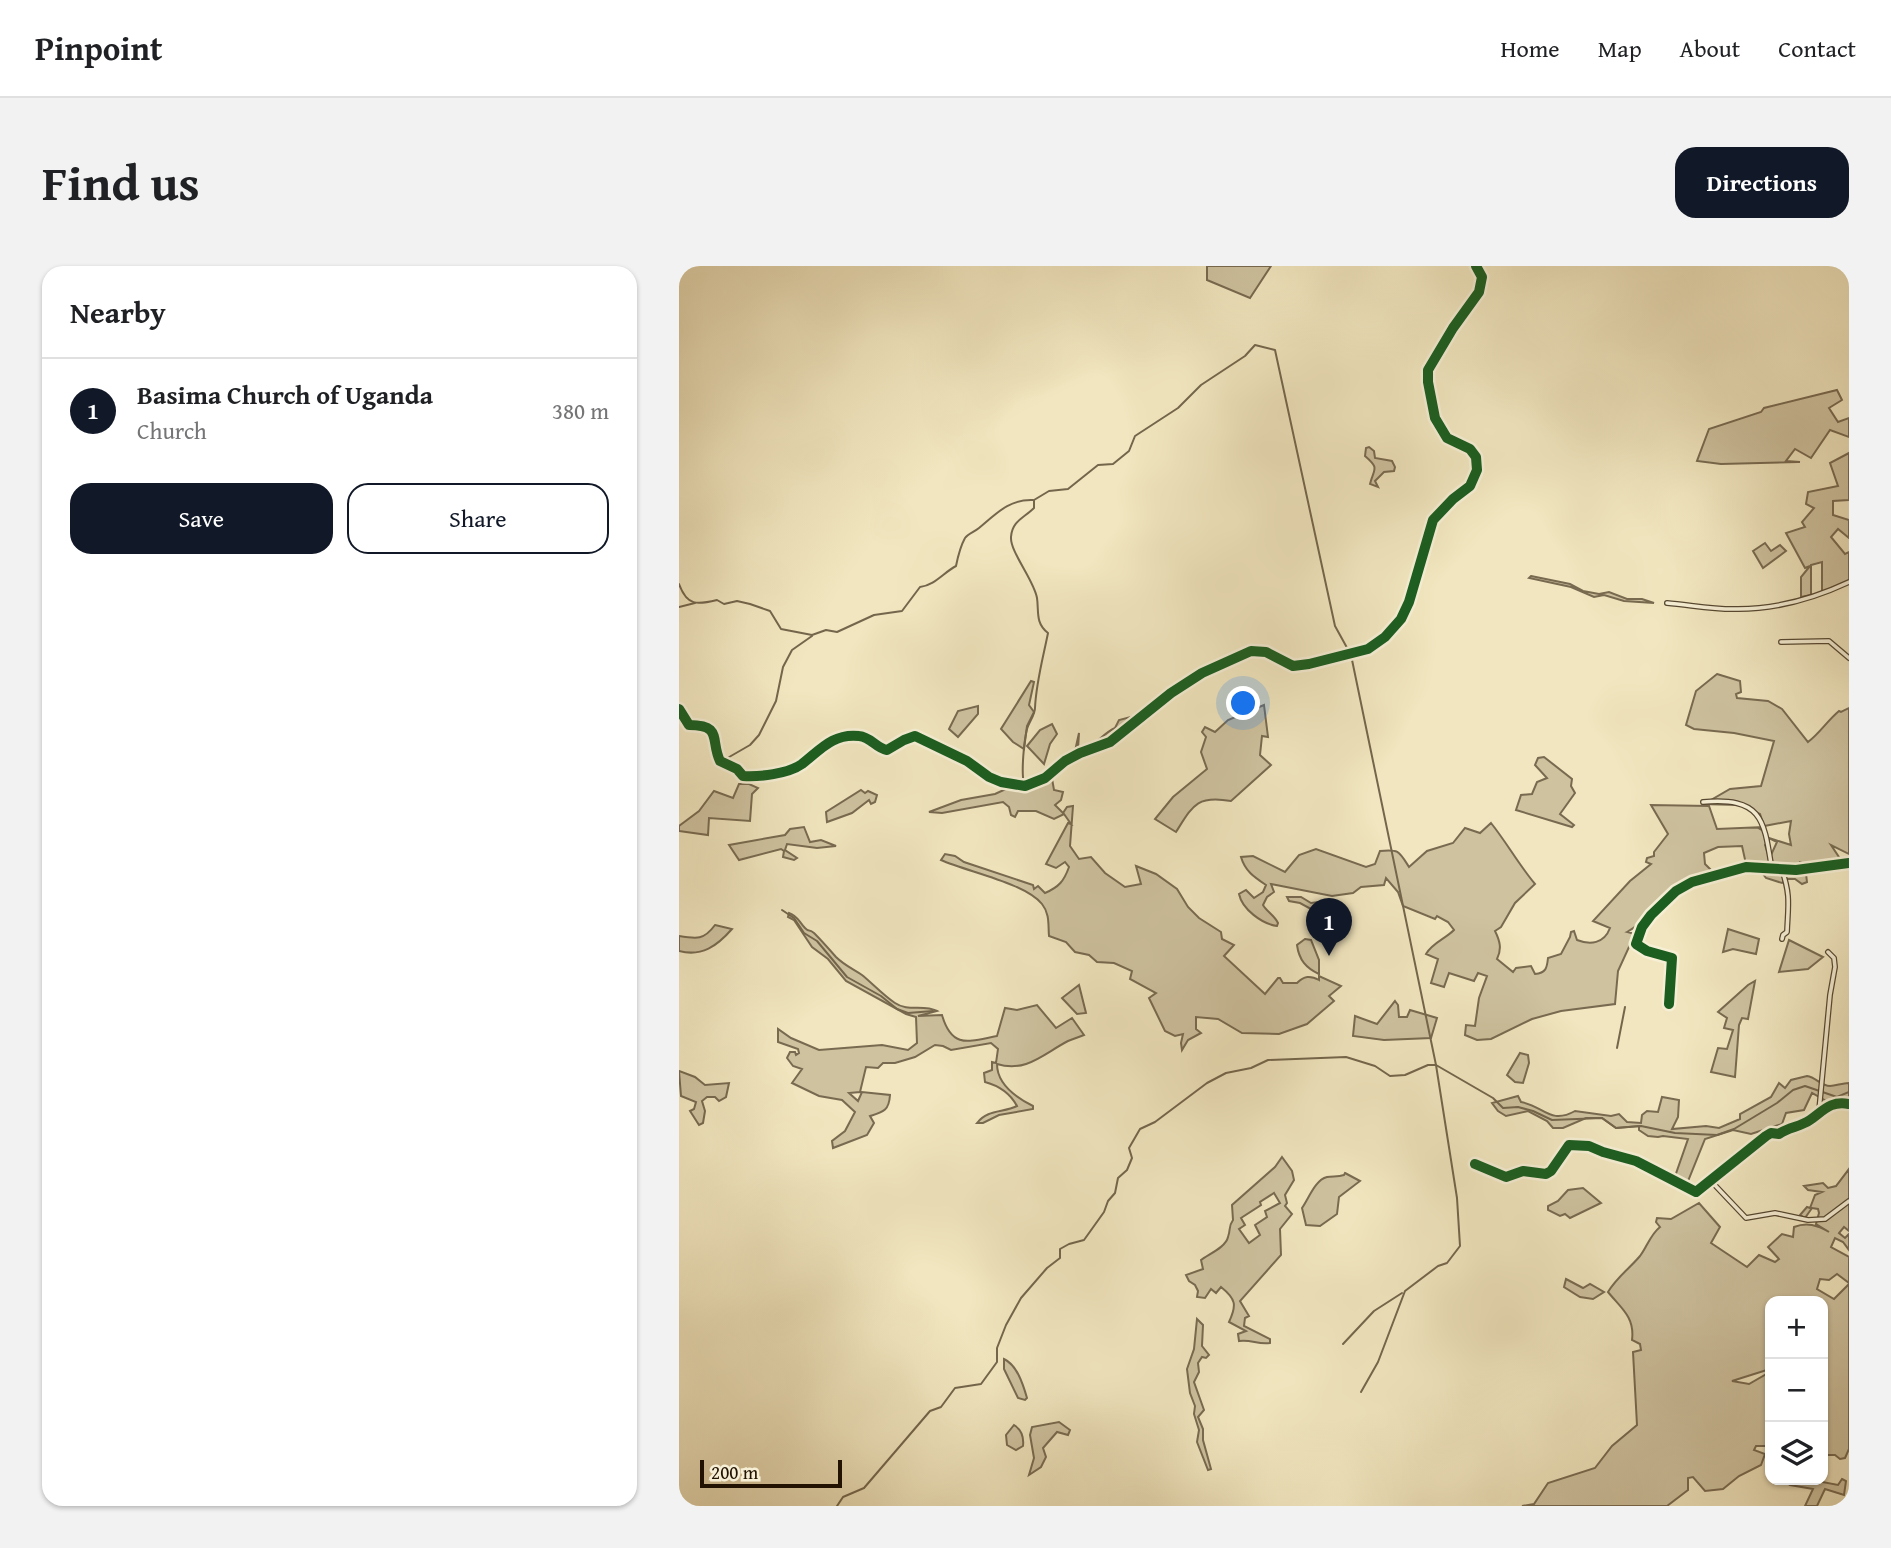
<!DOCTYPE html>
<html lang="en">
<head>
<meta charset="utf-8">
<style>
	body { margin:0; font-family:"Gentium Book Plus",serif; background:#f2f2f2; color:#202124 }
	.controls { position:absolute; right:21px; bottom:21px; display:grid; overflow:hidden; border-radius:14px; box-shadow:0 2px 5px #0004 }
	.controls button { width:63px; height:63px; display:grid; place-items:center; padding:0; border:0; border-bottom:2px solid #e0e0e0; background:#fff; color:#202124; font:35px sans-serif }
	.scale { position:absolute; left:21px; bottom:18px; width:142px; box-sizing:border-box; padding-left:7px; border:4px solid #221201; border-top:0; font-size:19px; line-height:24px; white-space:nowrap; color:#221201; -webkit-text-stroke:5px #f6efd5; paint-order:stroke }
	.you { position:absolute; left:565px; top:438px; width:24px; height:24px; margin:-18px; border:5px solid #fff; border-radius:50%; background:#1a73e8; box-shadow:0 0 0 10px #1a73e833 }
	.badge { display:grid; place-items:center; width:46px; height:46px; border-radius:50%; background:#111827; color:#fff; font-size:23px; font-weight:700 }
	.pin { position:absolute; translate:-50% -58px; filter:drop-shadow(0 2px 4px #0008) }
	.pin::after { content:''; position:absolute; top:37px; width:24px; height:21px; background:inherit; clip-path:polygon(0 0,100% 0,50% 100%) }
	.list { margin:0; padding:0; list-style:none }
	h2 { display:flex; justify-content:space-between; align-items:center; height:91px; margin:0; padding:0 28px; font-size:30px }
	h2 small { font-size:23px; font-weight:400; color:#757577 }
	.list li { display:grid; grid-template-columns:46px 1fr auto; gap:21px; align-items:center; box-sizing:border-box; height:105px; padding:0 28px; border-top:2px solid #e0e0e0 }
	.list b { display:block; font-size:26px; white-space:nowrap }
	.list p { margin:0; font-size:23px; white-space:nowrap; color:#757577 }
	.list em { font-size:23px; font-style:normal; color:#757577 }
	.actions { display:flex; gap:14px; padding:21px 28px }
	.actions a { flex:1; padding:16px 0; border:2px solid #111827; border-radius:21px; text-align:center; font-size:24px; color:#111827 }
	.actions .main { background:#111827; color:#fff }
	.icon { flex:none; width:38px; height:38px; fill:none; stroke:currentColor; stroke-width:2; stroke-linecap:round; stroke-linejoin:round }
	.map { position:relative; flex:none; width:1170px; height:1240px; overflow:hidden; border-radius:21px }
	header { display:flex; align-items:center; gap:42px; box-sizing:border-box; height:98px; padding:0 35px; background:#fff; border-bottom:2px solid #e0e0e0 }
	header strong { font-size:33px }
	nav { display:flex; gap:38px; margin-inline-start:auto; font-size:24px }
	.intro { display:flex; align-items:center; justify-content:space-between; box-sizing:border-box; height:168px; padding:0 42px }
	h1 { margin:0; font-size:49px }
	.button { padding:18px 32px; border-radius:21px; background:#111827; color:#fff; font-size:24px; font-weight:700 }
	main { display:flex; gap:42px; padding:0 42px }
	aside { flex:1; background:#fff; border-radius:21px; box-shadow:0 2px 5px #0004 }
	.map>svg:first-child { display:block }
	.green { fill:#cec29f; stroke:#786a50; stroke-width:2; fill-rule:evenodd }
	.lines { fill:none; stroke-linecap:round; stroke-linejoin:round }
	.stream { stroke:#74664c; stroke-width:2 }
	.street-casing { stroke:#564730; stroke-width:6 }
	.street { stroke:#f6efd5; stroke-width:3.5 }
	.cycleway-casing { stroke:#f6efd5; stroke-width:15 }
	.cycleway { stroke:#1b5e20; stroke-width:10 }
</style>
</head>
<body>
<header>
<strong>Pinpoint</strong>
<nav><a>Home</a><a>Map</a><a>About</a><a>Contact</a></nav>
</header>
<div class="intro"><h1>Find us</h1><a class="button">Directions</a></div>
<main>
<aside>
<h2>Nearby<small></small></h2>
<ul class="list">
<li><span class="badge">1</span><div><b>Basima Church of Uganda</b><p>Church</p></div><em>380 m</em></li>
</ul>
<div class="actions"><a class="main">Save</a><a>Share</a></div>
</aside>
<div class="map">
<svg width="1170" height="1240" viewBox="0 0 1170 1240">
	<rect width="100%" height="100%" fill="#f1e6bf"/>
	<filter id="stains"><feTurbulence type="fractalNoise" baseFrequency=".00286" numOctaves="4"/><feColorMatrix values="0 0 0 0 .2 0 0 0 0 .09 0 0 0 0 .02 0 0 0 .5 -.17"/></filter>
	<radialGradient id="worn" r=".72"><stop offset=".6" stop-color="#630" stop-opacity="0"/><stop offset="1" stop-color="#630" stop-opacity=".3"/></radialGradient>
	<g class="green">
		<path d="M528 0H592L571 32 528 14Z"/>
		<path d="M1158 124 1163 134 1150 142 1159 156 1170 152V171L1151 164 1132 192 1116 183 1107 195 1121 196H1119L1042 198 1018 195 1030 163 1082 146 1085 142Z"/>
		<path d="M690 181 695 185 696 192 713 195 716 201 715 205 705 206 696 215 699 221 691 218C695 202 701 203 686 190L687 182Z"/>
		<path d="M1170 187V234L1154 235V249L1170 254V272L1159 263 1152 271 1166 288 1170 286V315L1143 326V296L1132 299V329L1122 331V311L1131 300 1126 302 1107 267 1126 261 1123 256 1135 242 1127 238 1129 226 1159 220 1151 197Z"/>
		<path d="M1086 277 1092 285 1101 279 1107 285 1084 302 1074 285Z"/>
		<path d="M852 310 891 318 904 325 920 328 930 326 948 333H963L975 337 945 335 925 329 915 331 892 321 850 312Z"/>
		<path d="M1038 408 1061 415 1062 426 1057 428 1058 432 1089 435 1103 443 1129 476C1141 467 1148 455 1160 445L1162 446 1170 442V588L1152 579 1162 594H1170V597L1140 602 1120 596 1129 604 1097 605 1067 598 1063 580 1039 581 1025 587 1026 598 1034 606 1030 609 1031 614C985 616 982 647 948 666L956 668 939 705 936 738 882 745 853 753 812 773 798 774 786 769 787 759 796 760 800 732 808 710 799 707 795 715 770 707 765 721 752 717 759 693 747 688C753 677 766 673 775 664L769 656 758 650 756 653 724 640 719 626 707 612 705 619 682 621 674 627 653 630 592 618 595 626 588 631 584 639C588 646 595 649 599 657L598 660C583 658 563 643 560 628L567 624 575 632 584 626 587 619C575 611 566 605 562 591L574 590 606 606 620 589 637 583 687 601 696 598 701 585C720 583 720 585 730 601L748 585 774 577 786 562 801 567 812 557C828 577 840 599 856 618L836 637 822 661 816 665C821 675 823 683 818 693L834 706 837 702 852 700 856 708C867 707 868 702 869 692L882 688 891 671 892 666 895 665 898 674C911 679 925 678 931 662L914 655 951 615 972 598 967 596 968 592 975 590V586L989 568 972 539 1030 540 1038 563 1085 561 1086 563 1079 562 1086 566 1090 574 1086 579 1089 588 1092 589 1098 576 1090 572 1112 579 1110 568 1112 555 1085 560 1081 548 1060 539 1025 538 1051 523 1082 520 1095 475 1055 467 1015 463 1007 459 1017 425Z"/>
		<path d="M352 415 355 416 350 439 355 446 348 460 345 483 334 476 322 463Z"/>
		<path d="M585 439 589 471 583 470 581 489 592 499 552 535C518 529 514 539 497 566L476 553 494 531 528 503 522 486 527 471 523 466 526 461 536 466 549 454Z"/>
		<path d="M299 440V448L279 471 270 463 279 445Z"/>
		<path d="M467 447 449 457 425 482 394 494 400 467 399 483C415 484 422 468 436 462L440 454Z"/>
		<path d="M373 458 378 468 371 478 365 498 348 480 361 464Z"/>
		<path d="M865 491 893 513 892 520 896 527 881 548 895 559 893 561 837 544 842 529 853 528 858 516 868 512 856 499 859 492Z"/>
		<path d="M372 507 375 524 384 526 382 534 376 539 384 547 388 541 394 540 391 580 400 593 412 591 426 607 446 621 462 618 457 600 477 608 498 623 509 641 520 652 542 666 543 673 555 679 545 690 586 728 599 712H601L604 717H618C625 710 631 709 640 714V710L662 720 650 730 655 735 628 758 600 768 563 767 539 753 517 751V763L522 767 509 774 503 784 502 777 504 768 496 770 486 765 470 732 477 727 451 713 453 705 435 697 418 696 410 689 396 686 387 676 370 670C369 659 371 648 363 638 346 617 289 606 262 594L266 588 276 590 285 596 354 619 355 623 359 620 366 627C380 621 385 615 390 601L386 596 377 602 367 598 389 557 392 558 385 548 375 553 357 545H339L336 551 332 549 330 541 324 536 263 547 250 546 282 534 316 528 329 522 355 521Z"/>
		<path d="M60 518H70L79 522 73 528 71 555 30 552 29 569 0 565V560L20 545 35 525 54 532Z"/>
		<path d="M182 524 186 527 189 525 198 529 196 536 192 538 190 534 173 547 148 556 147 546Z"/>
		<path d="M125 561 131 576 142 574 157 580 138 582 108 578 106 584 118 592 115 594 104 591 105 585 102 583 60 594 50 579 106 569 111 563Z"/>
		<path d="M1081 604 1098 608 1124 606 1127 608 1128 616 1123 618 1116 613H1108L1103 617 1087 612Z"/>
		<path d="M608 631H622L632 637 656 634 658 640 641 648 621 637 610 635Z"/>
		<path d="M110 647C119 650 120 656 126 662 131 667 129 662 135 667 142 674 150 683 157 691 165 699 174 703 183 709 193 717 205 730 216 737 229 746 245 738 258 745L239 750 263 749C273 784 291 775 318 770L326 742 338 744 358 739 377 762 393 752 405 769C400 771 394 773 389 775 364 788 347 807 318 798 318 818 338 832 354 840V843L320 849 304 857H298C309 843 324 847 338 840 331 827 321 820 306 816L305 807 313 804V796L317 797 319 783 312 777 272 784 264 780 256 779 236 791 216 797H204L199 802 187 801 181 826 170 827 179 835 183 826 211 829C210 845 204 846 191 850L195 857 188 869 154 882 153 875 166 865 176 846 163 834 140 830 113 817 123 803 114 800 108 792 111 786H116L117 789 120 787 119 783 99 776V763L112 772 140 784 203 779 229 784 238 777 237 751 227 748 167 715 149 693 133 681 115 654 109 651Z"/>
		<path d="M36 659 53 663C38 680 23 691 0 685V670C18 673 25 674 36 659Z"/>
		<path d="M1049 663 1080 673 1077 688 1054 683 1044 686Z"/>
		<path d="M626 673 632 674 640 694V708C627 702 620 694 618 679Z"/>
		<path d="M1110 674 1144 691 1129 703 1100 706Z"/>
		<path d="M1076 715 1069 753 1063 752 1060 759 1056 811 1032 806 1039 782 1048 783 1054 764 1045 762 1048 752 1039 746 1069 719Z"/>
		<path d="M400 719 407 747 398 748 383 732Z"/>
		<path d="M716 735 719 739 720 751H728L731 744 758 752 752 772 705 774 674 770 676 750 698 758Z"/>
		<path d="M841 787 849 789 850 797 844 817 836 816 828 809Z"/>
		<path d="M0 805 16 811 26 819 50 817 47 831 40 835 36 831H28L23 835 26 845 24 857 20 859 11 845 15 843 17 836 2 830Z"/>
		<path d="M1128 810C1137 811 1142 820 1151 820 1157 820 1163 817 1170 817V842L1162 839V833L1156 840 1133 827 1125 844 1107 847 1103 858 1072 868 1054 864 1026 873 1005 925 993 919 1009 873 984 870 979 871 969 870 960 864V860L937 862 923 852H907L884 862H874L868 855 849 845 827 850 819 845 813 837 839 830 842 836C865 840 871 859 896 845L932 850 940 848 948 856 962 857 963 849 968 845 979 846 983 831 1000 834 999 851 993 863 1027 860 1040 862 1061 853V848L1092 831 1100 817 1106 822 1112 814Z"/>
		<path d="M603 891 613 905 615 914 606 929 608 937 606 940 613 948 601 963 602 989 561 1035 570 1050 566 1052 565 1060 591 1073V1077C579 1079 572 1073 560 1075L559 1068 567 1065 550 1056C558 1039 557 1033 542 1021L537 1027 532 1023 526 1032 518 1031 519 1025 516 1019 510 1015 507 1009 524 1003 522 994C530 988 547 981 549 971 552 963 549 961 554 954L553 939 596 901ZM595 927 601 937 586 945 588 951 576 959 581 969 570 977 560 963 566 959 562 952 582 939 581 936Z"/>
		<path d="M1170 903V965L1165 961 1160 967 1166 972 1170 968V984L1164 976 1156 972 1152 981 1170 991V1017L1158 1008 1150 1014 1141 1013 1138 1023 1155 1033 1170 1018V1183L1166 1192 1161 1193 1156 1189H1146L1144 1184V1035H1091V1103L1053 1115 1070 1118 1091 1106V1180H1077L1075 1184 1086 1188 1082 1199 1060 1210 1044 1223 1026 1225 1014 1211 1009 1212V1224L988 1240H843L855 1238 869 1217 916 1202 933 1180 958 1159 954 1086 962 1084 961 1078 953 1074C956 1051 942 1042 929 1026 938 1011 950 1003 961 990 968 981 971 969 981 961L977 956 978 952 992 953 1020 937 1041 961 1032 977 1068 1001 1080 989 1096 996 1100 993 1089 981 1103 968 1114 971 1115 961C1128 956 1138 959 1150 966L1137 958 1140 947 1139 943 1133 942 1126 952 1121 949 1128 941 1131 942 1136 929 1143 926 1129 924 1125 920 1144 917 1149 922 1157 920Z"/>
		<path d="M666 907 681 915 660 931 658 948 641 960 627 959 623 942C630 932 636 914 648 911 654 910 659 911 665 909Z"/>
		<path d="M904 922 922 937 891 952 886 948 881 950 869 944V940L879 935 889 924Z"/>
		<path d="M887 1013 904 1022 911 1018 925 1026 914 1033 901 1031 885 1021Z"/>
		<path d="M518 1053 524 1059 523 1080 530 1089 527 1092 523 1091 519 1097 520 1106 515 1116 525 1144 519 1151 524 1163V1174L532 1203 529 1204 518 1176 520 1164 515 1148 516 1140 511 1127 508 1103 515 1083Z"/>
		<path d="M325 1093C338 1099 344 1118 348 1132L346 1134 339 1132 325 1103Z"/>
		<path d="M380 1156 391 1164 389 1169 378 1166 364 1182 367 1191 362 1201 350 1209 355 1192 351 1169 353 1161Z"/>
		<path d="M335 1159C343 1164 345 1171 344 1180L337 1184 328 1179 327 1169Z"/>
		<path d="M1163 1213 1167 1215 1165 1229 1146 1223 1138 1240H1126L1134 1223 1111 1219 1105 1215 1133 1214 1159 1219Z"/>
	</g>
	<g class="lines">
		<g class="stream">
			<path d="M0 318C8 340 18 339 38 334L45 338 58 335 71 338 91 345 102 363 133 369 147 364 158 366 195 349 223 345 241 321C256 319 264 307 277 300 279 290 281 281 286 272 289 268 295 266 300 262 317 248 330 233 354 234"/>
			<path d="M0 341 16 337"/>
			<path d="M45 494 71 479 80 469 97 435 104 401 113 384 133 370"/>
			<path d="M345 518C342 506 345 475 348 463 350 456 356 449 356 442 357 417 364 392 369 367 356 357 360 345 358 332 355 314 331 286 332 271 333 255 345 252 355 242V234L370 225 389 223 419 199 434 198 450 185 456 170 499 142 522 119 566 90 576 79 596 84 656 360 672 389 757 799 778 932 781 980 768 997 759 1000 726 1025 699 1096 682 1126"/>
			<path d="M103 644 115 652 125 667 138 675 168 711 202 730 218 743 229 747 254 745"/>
			<path d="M938 782 946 741"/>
			<path d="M664 1078 695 1045 723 1027"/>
			<path d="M158 1240 164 1231 185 1222 251 1145 262 1141 276 1122 302 1118 318 1096V1082L327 1059 342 1032 368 1002 381 992V983L390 978 405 974 425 946 429 935 436 927 439 912 448 904 453 892 450 882 461 863 476 856 528 817 547 807 572 802 589 794 667 791 696 800 711 810 726 809 749 799H757L814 832 824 842 839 841 854 845 873 854 923 852 937 862 962 860 996 867 1038 869 1055 863 1098 837 1114 824 1126 820 1158 831 1170 826"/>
		</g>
		<defs>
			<g id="street">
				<path d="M988 337C1012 339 1036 344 1059 343 1097 343 1136 332 1170 316"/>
				<path d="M1102 376 1150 375 1170 392"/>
				<path d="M0 443 10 459C44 459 31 474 41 495L58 503 64 510C80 511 109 508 123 498 141 484 154 467 180 470 192 471 197 482 208 484L225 474 236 470 288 495 310 511 322 516 346 520 366 512 386 495 401 487 431 476 492 427 523 407 572 385 587 386 614 400 630 398 689 383 706 371 722 353 730 336 754 254 774 233 791 220 798 204 797 191 791 183 768 172 756 152 749 116V104L774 62 800 26 803 11 797 0"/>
				<path d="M1024 536C1084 531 1085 554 1093 604"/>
				<path d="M1103 604C1112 630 1109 640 1108 666L1104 669 1103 673"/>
				<path d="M990 738 993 692 968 685 957 678 963 661 972 649 997 625 1013 616 1067 601 1117 604 1170 597"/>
				<path d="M1140 845 1151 729 1156 701 1155 692 1149 686"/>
				<path d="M796 898 827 911 844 905 867 908 872 905 890 879 910 880 924 886 957 895 1017 926 1087 870 1092 867 1100 868C1109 861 1121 861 1131 854 1144 845 1152 834 1170 838"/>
				<path d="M1031 914 1067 952 1096 947 1129 954 1146 953 1170 935"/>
			</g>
		</defs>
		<use href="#street" class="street-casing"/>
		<use href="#street" class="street"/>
		<defs>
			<g id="cycleway">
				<path d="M0 443 10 459C44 459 31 474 41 495L58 503 64 510C80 511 109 508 123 498 141 484 154 467 180 470 192 471 197 482 208 484L225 474 236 470 288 495 310 511 322 516 346 520 366 512 386 495 401 487 431 476 492 427 523 407 572 385 587 386 614 400 630 398 689 383 706 371 722 353 730 336 754 254 774 233 791 220 798 204 797 191 791 183 768 172 756 152 749 116V104L774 62 800 26 803 11 797 0"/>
				<path d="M990 738 993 692 968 685 957 678 963 661 972 649 997 625 1013 616 1067 601 1117 604 1170 597"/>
				<path d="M796 898 827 911 844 905 867 908 872 905 890 879 910 880 924 886 957 895 1017 926 1087 870 1092 867 1100 868C1109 861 1121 861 1131 854 1144 845 1152 834 1170 838"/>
			</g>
		</defs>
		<use href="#cycleway" class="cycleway-casing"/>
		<use href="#cycleway" class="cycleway"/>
	</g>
	<rect width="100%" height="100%" filter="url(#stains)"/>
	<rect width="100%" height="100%" fill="url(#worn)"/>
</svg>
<div class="controls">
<button>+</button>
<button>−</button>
<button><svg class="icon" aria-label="layers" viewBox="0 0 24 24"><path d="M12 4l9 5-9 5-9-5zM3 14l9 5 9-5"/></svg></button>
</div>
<div class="scale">200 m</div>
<div class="you"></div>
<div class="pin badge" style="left:650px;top:690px">1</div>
</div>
</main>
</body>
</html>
